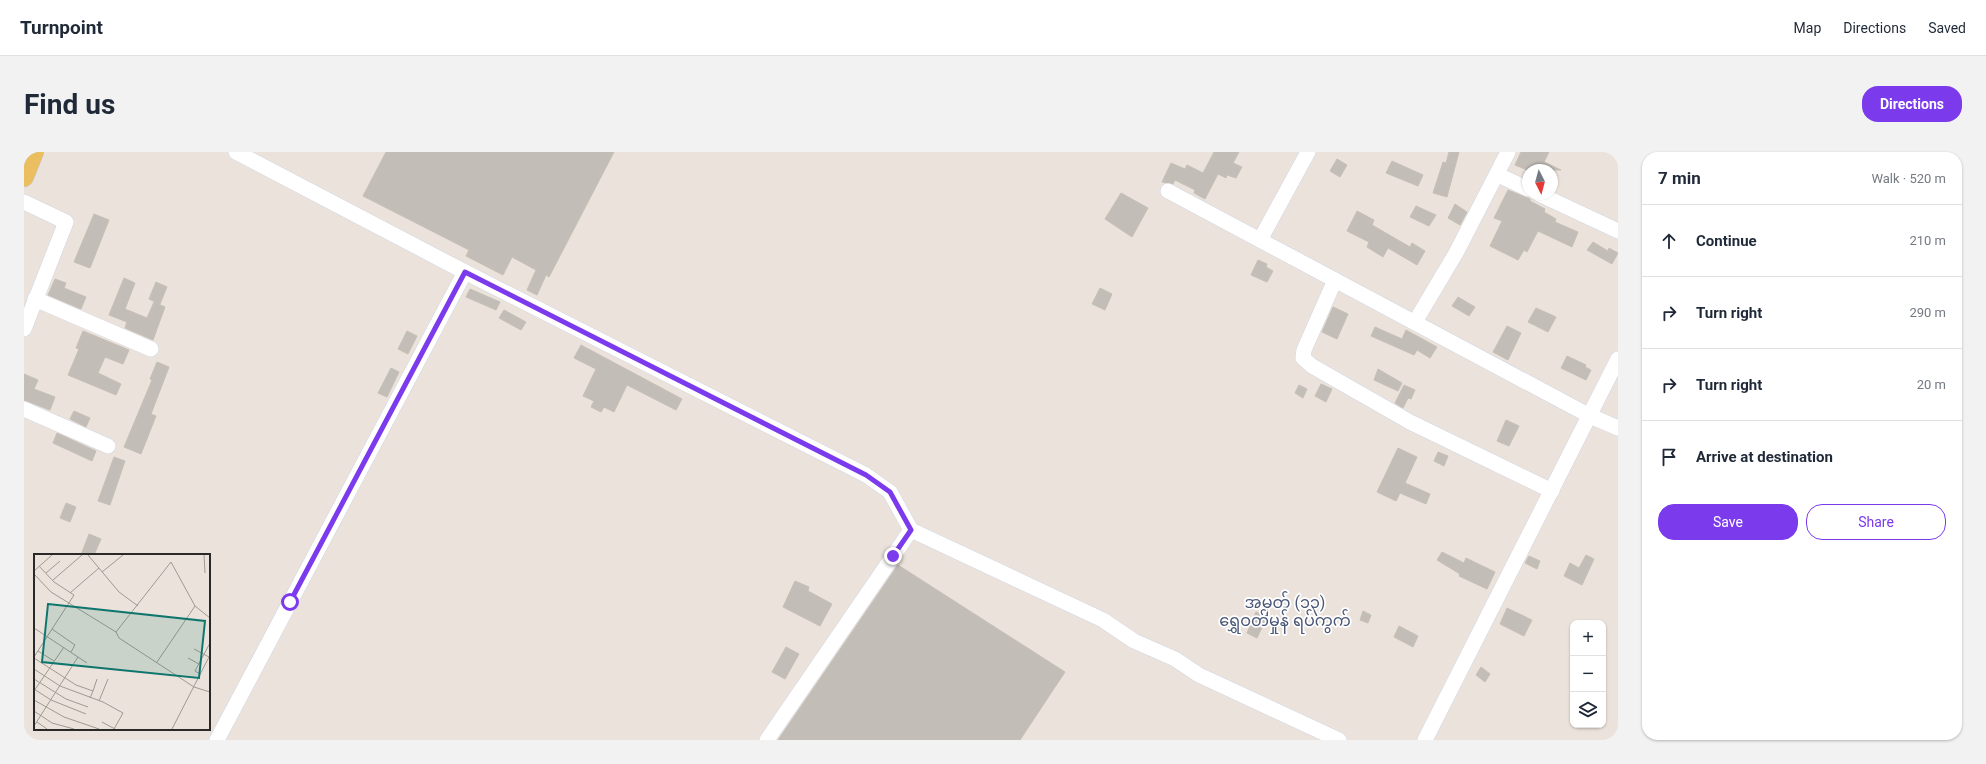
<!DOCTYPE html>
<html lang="en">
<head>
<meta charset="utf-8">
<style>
	body { margin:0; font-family:Roboto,"Noto Sans Myanmar",sans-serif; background:#f2f2f3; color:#1f2937 }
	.controls { position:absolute; right:12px; bottom:12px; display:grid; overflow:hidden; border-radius:8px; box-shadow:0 1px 3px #0004 }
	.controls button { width:36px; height:36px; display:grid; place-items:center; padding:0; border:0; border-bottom:1px solid #e0e1e3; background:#fff; color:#1f2937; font:20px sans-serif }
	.compass { position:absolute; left:1498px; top:12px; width:36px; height:36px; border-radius:50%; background:#fff; box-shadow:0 1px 3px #0004; rotate:174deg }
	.stop { position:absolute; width:12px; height:12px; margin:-9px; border:3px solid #7c3aed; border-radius:50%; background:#fff }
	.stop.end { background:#7c3aed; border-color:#fff; box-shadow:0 1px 4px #0008 }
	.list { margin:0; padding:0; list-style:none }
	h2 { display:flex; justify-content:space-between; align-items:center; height:52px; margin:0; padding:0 16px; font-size:17px }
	h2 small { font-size:13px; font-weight:400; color:#747a83 }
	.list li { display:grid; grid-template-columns:26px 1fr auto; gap:12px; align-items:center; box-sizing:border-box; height:72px; padding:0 16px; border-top:1px solid #e0e1e3 }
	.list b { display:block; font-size:15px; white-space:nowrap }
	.list em { font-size:13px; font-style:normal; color:#747a83 }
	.actions { display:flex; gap:8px; padding:12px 16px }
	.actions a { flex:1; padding:9px 0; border:1px solid #7c3aed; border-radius:16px; text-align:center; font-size:14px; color:#7c3aed }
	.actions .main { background:#7c3aed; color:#fff }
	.icon { flex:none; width:22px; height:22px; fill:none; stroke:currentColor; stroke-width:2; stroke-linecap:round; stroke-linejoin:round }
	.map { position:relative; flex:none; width:1594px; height:588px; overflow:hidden; border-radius:16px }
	header { display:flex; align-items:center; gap:24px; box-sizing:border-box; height:56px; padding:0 20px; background:#fff; border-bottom:1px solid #e0e1e3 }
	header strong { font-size:19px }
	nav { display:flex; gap:22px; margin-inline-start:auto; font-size:14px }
	.intro { display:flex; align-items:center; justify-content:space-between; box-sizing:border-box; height:96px; padding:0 24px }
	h1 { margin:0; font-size:28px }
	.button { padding:10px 18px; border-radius:16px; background:#7c3aed; color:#fff; font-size:14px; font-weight:700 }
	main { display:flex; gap:24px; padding:0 24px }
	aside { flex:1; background:#fff; border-radius:16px; box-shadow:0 1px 3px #0004 }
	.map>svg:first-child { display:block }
	.building { fill:#c3bdb8; stroke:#c6bfb5 }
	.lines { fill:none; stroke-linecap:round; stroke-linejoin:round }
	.minor-casing { stroke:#d1d5e2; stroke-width:16 }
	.major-casing { stroke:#c3c3c3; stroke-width:20 }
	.minor { stroke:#fff; stroke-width:15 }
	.major { stroke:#ebbf60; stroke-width:19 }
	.route { stroke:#7c3aed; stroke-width:5 }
	.labels { text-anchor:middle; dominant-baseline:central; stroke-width:3.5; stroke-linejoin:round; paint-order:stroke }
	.quarter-label { font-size:16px; fill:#4b5778; stroke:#fff }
	.inset-road { fill:none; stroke:#9d9994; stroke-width:1 }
	.view { fill:#0f766e; fill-opacity:0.15; stroke:#0f766e; stroke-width:2 }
	.inset-edge { fill:none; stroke:#292929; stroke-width:2 }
</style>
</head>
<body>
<header>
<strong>Turnpoint</strong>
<nav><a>Map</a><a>Directions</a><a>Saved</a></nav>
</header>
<div class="intro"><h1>Find us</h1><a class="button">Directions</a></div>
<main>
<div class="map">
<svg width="1594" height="588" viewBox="0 0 1594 588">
	<rect width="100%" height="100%" fill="#ebe3db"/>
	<g class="building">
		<path d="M362 0H590L525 125 522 123 513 143 503 138 512 118 488 105 479 123 442 104 445 98 339 44Z"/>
		<path d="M1190 0H1215L1209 11 1218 15 1212 26 1203 23 1202 26 1194 22 1181 47 1170 41 1171 38 1151 28 1149 32 1138 30 1147 11 1161 17 1163 13 1179 21Z"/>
		<path d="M1425 0H1435L1423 45 1409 41 1419 10 1422 11Z"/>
		<path d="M1497 0H1525L1520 10 1537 18H1503L1491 13Z"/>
		<path d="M1313 7 1323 13 1316 25 1306 19Z"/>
		<path d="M1368 9 1399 23 1394 34 1362 21Z"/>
		<path d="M1484 38 1506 47V49L1521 57 1520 60 1532 67 1531 70 1554 80 1548 95 1514 79 1503 100 1500 98 1494 108 1466 94 1478 69 1470 66Z"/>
		<path d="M1097 41 1124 56 1108 85 1081 67Z"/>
		<path d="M1431 52 1443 60 1436 73 1424 66Z"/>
		<path d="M1392 54 1412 63 1405 74 1386 65Z"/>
		<path d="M1333 59 1350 68 1348 73 1386 95 1388 91 1401 99 1393 113 1364 96 1359 105 1343 95 1345 90 1323 79Z"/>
		<path d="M70 62 85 68 66 116 50 110Z"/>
		<path d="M1569 90 1584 99 1585 96 1594 101 1588 112 1563 98Z"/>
		<path d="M1234 108 1243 112 1242 115 1249 119 1243 130 1227 123Z"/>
		<path d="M100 126 111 131 101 157 123 166 130 150 141 155 129 188 101 176 103 170 85 163Z"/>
		<path d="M31 127 42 131 40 136 62 145 57 157 24 143Z"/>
		<path d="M132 130 143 135 136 152 125 147Z"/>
		<path d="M1076 136 1088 142 1081 158 1068 152Z"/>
		<path d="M446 137 476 150 472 158 442 145Z"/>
		<path d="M1434 145 1451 155 1445 164 1428 154Z"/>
		<path d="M1309 155 1324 162 1313 187 1298 180Z"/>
		<path d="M1512 156 1532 165 1524 180 1504 170Z"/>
		<path d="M480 158 502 170 497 178 475 166Z"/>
		<path d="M1483 174 1497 181 1484 208 1469 200Z"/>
		<path d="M1351 175 1378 187 1382 178 1413 195 1406 206 1393 198 1390 203 1347 184Z"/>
		<path d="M59 179 105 198 99 212 81 205 74 221 97 232 92 243 44 223 55 197 52 196Z"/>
		<path d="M383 179 393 184 384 202 374 197Z"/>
		<path d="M557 193 658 247 652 258 603 233 590 260 580 255 577 260 567 255 570 249 559 244 572 217 550 206Z"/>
		<path d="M1543 204 1562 213 1561 215 1567 218 1562 228 1537 216Z"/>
		<path d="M133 210 145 215 127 262 132 264 117 302 100 295 128 228 126 227Z"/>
		<path d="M367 216 375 220 363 245 354 241Z"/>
		<path d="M1354 217 1378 231 1374 239 1350 228Z"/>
		<path d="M0 222 14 228 10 237 31 245 26 258 0 248Z"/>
		<path d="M1297 232 1308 237 1302 250 1291 244Z"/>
		<path d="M1275 233 1283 237 1279 246 1271 241Z"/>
		<path d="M1380 233 1391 238 1387 247 1384 246 1379 256 1371 251Z"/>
		<path d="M50 259 66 266 62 275 46 267Z"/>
		<path d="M1482 268 1495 274 1485 294 1473 289Z"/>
		<path d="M33 281 72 299 68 309 29 291Z"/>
		<path d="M1374 296 1393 305 1381 331 1406 342 1402 352 1376 341 1372 349 1353 340Z"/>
		<path d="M1414 300 1424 304 1420 314 1410 309Z"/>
		<path d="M90 305 101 309 86 353 74 349Z"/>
		<path d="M42 351 52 355 46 370 36 366Z"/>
		<path d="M65 382 77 387 70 403H57Z"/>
		<path d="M1418 400 1440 411 1442 406 1471 420 1463 437 1435 424 1436 422 1413 408Z"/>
		<path d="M1562 403 1570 407 1558 433 1540 424 1546 411 1555 416Z"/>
		<path d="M1505 404 1516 409 1513 417 1501 411Z"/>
		<path d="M874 413 1041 520 996 588H754Z"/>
		<path d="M771 429 785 435 784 439 808 452 796 474 759 455Z"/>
		<path d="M1483 456 1508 468 1500 484 1476 472Z"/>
		<path d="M1339 459 1347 463 1344 471 1336 468Z"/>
		<path d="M1232 460 1243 465 1233 486 1223 481Z"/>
		<path d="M1375 474 1394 484 1389 495 1370 485Z"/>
		<path d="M762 495 775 502 761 527 748 520Z"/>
		<path d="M1457 515 1466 522 1461 530 1452 523Z"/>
	</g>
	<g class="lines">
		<defs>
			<g id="minor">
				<path d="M212 0 441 120 842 323 866 340 887 378 1079 468 1110 489 1151 507 1175 523 1315 588"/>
				<path d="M1474 23 1504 37"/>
				<path d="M1144 39 1566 264 1594 276"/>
				<path d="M1515 42 1594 79"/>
				<path d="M0 50 42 70 0 177"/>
				<path d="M1236 88 1284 0"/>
				<path d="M1311 128 1280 198 1279 206 1288 214 1386 270 1528 339"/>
				<path d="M11 147 127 197"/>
				<path d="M1391 170 1432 101 1484 0"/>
				<path d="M0 257 84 294"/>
				<path d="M193 588 441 120"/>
				<path d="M743 588 887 378"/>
				<path d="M1401 588 1594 207"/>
			</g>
			<path id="major" d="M0 25 10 0"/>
		</defs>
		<use href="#minor" class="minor-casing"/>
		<use href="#major" class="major-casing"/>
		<use href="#minor" class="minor"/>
		<use href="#major" class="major"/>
	</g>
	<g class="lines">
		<path class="route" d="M266 450 441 120 842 323 866 340 887 378 869 404"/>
	</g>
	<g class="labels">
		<g class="quarter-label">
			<text x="1261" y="450">အမှတ် (၁၃)<tspan x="1261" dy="18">ရွှေဝတ်မှုန် ရပ်ကွက်</tspan></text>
		</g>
	</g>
	<g transform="translate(10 402)">
		<rect width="176" height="176" fill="#ebe3db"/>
		<path class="inset-road" d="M54 1 85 38 104 52M170 1 171 19M0 17 18 1M68 18 89 1M12 19 26 7M0 20 17 38 82 78 85 84 160 133 176 138M19 26 48 1M36 39 65 14M0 74 53 109M18 75 41 91 37 98M82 78 137 8 161 52 176 64M160 95 175 103M4 97 20 107M0 103 40 41 20 28 5 12M0 104 42 131 59 137 56 144M154 104 165 110M123 108 161 52M0 115 26 132 69 148 89 159 80 175M166 120 161 117 176 89M0 125 32 145 54 153M0 135 17 146 52 160M0 137 30 93M59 137 63 125M0 146 30 163 65 175M65 147 74 125M0 157 18 169 40 175M3 168 13 175M68 168 81 175M0 172 44 103M138 175 176 101"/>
		<path class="view" d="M14 50 171 67 165 124 8 108Z"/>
		<rect width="176" height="176" class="inset-edge"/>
	</g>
</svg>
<div class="controls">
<button>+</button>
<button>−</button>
<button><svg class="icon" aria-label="layers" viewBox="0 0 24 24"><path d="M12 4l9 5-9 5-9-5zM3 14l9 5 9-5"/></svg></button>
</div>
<svg class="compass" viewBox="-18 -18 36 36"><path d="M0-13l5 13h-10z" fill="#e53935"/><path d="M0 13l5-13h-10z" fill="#747a83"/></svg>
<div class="stop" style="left:266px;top:450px"></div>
<div class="stop end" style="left:869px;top:404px"></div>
</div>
<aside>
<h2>7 min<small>Walk · 520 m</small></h2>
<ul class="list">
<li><svg class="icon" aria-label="ahead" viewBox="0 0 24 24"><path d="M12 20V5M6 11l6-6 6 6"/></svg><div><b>Continue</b></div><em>210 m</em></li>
<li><svg class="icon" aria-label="right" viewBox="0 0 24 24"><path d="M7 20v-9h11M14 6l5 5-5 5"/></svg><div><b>Turn right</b></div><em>290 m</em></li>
<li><svg class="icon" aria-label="right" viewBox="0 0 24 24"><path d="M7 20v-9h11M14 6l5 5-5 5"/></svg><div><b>Turn right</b></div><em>20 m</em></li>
<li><svg class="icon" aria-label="arrive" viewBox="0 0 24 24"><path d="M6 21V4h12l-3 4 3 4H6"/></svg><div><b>Arrive at destination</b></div></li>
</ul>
<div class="actions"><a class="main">Save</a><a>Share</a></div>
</aside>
</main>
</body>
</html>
